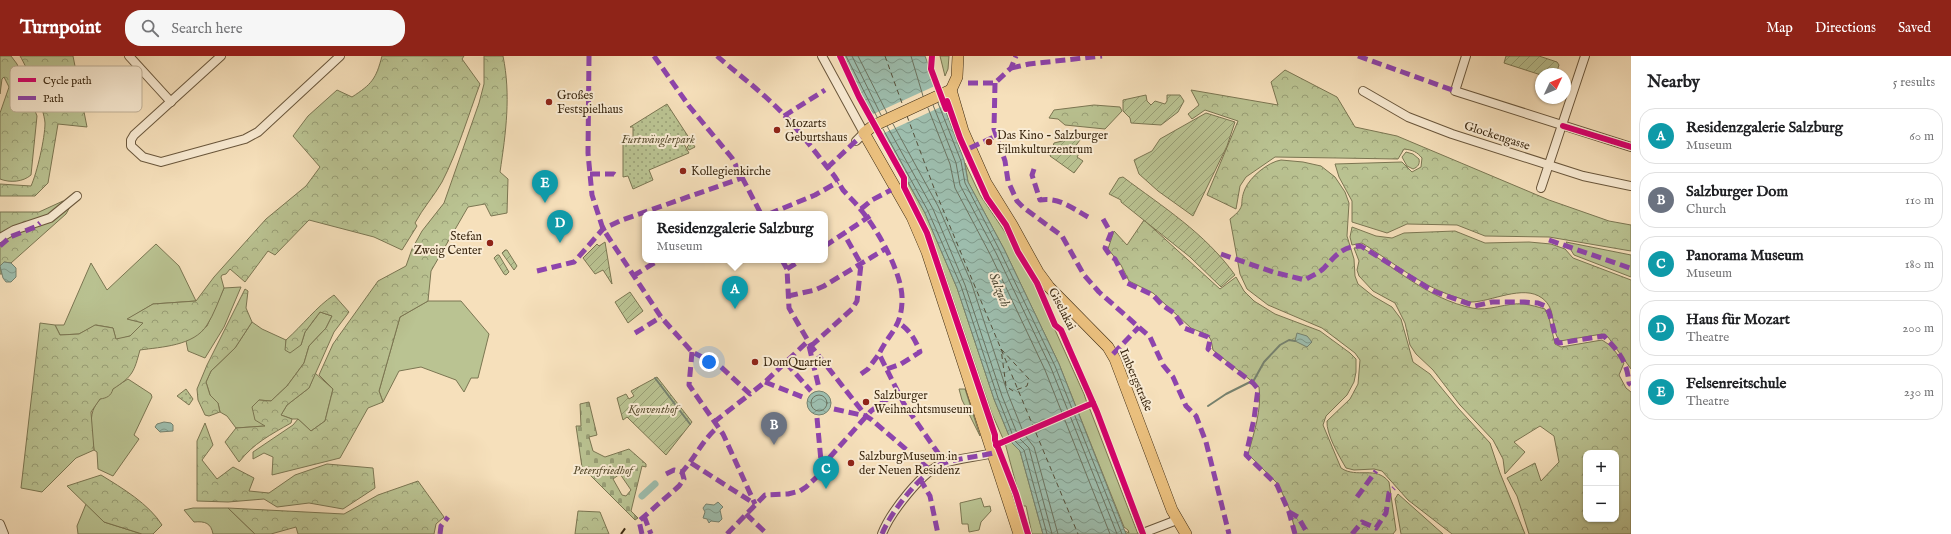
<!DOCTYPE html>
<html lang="en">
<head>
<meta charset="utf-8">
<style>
	body { margin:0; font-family:"IM FELL English",serif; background:#f6f6f6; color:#202124 }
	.controls { position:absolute; right:12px; bottom:12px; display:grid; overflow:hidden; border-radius:8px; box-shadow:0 1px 3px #0004 }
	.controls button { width:36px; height:36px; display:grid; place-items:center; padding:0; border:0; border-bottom:1px solid #e0e0e0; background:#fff; color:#202124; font:20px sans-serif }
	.compass { position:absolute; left:1535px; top:12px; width:36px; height:36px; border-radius:50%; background:#fff; box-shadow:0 1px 3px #0004; rotate:46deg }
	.you { position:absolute; left:709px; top:306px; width:14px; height:14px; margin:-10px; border:3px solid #fff; border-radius:50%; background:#1a73e8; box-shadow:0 0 0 6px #1a73e833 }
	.badge { display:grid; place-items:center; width:26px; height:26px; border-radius:50%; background:#8f2418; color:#fff; font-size:13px; font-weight:700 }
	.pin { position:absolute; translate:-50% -33px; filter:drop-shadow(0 1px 2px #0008) }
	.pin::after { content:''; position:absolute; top:21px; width:14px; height:12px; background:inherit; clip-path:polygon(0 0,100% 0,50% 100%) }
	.popup { position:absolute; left:642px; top:155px; width:186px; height:52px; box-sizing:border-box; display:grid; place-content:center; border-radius:8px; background:#fff; filter:drop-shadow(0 1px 3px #0005); font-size:13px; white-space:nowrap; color:#757577 }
	.popup b { font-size:15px; color:#202124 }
	.popup::after { content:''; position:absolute; left:50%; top:100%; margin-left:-8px; border:8px solid transparent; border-top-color:#fff }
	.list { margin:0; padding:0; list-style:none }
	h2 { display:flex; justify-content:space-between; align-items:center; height:52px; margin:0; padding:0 16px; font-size:17px }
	h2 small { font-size:13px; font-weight:400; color:#757577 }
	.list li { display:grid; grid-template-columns:26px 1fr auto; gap:12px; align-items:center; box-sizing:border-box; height:56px; margin:0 8px 8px; padding:0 8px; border:1px solid #e0e0e0; border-radius:16px }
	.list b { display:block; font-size:15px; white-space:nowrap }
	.list p { margin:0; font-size:13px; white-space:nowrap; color:#757577 }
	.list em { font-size:13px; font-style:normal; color:#757577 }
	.icon { flex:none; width:22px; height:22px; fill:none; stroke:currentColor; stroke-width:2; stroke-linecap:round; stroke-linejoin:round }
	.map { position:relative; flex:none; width:1631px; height:478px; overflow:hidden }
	header { display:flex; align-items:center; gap:24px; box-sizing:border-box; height:56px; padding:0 20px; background:#8f2418; color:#fff }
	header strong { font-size:19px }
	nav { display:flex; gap:22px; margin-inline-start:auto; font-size:14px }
	.search { width:280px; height:36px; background:#f6f6f6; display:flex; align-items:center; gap:10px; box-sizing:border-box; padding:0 14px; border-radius:16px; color:#757577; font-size:15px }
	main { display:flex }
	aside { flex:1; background:#fff }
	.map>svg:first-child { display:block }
	.grass { fill:#bac392; stroke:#7b7652 }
	.forest { fill:url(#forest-crowns); stroke:#7b7652; fill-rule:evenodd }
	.cemetery { fill:url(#cemetery-stones); stroke:#7b7652; fill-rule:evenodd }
	.park { fill:url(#park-dots); stroke:#7b7652 }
	.garden { fill:url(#garden-furrows); stroke:#7b7652 }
	.water { fill:url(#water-waves); stroke:#76826f }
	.pier { fill:#f6e0bb }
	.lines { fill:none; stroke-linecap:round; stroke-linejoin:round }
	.shore { stroke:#6c7360; stroke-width:1 }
	.stream { stroke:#76826f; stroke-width:2 }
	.canal { stroke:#9dbdad; stroke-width:7 }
	.ferry { stroke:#544e39; stroke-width:1; stroke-dasharray:5 4; stroke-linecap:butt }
	.minor-casing { stroke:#6a573c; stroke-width:10 }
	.major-casing { stroke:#3c2912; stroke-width:12 }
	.minor { stroke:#f9ebd3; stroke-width:8 }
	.major { stroke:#ebc07e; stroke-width:11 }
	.rail { stroke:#3c2912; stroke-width:2; stroke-dasharray:7 7; stroke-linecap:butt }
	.quiet { stroke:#8e44ad; stroke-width:5; stroke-dasharray:10 5; stroke-linecap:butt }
	.cycleway-casing { stroke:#f9ebd3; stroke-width:8 }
	.cycleway { stroke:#d6006c; stroke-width:6 }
	.poi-dot { fill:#8f2418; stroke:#f9ebd3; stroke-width:1.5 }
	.labels { text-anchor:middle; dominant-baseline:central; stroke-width:4; stroke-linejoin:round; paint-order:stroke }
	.poi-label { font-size:12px; fill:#3c2912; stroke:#f9ebd3; text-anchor:start }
	.street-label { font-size:12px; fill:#3c2912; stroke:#f9ebd3 }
	.park-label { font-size:12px; font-style:italic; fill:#5c5032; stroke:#f9ebd3 }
	.water-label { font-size:13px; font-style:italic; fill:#544e39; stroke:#f9ebd3 }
	.key { fill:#f9ebd3; stroke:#c0b199; stroke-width:1 }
	.key-label { font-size:11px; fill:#3c2912 }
</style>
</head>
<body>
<header>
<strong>Turnpoint</strong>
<div class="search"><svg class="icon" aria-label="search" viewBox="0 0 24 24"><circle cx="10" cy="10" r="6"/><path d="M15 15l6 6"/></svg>Search here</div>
<nav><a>Map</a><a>Directions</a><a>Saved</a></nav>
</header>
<main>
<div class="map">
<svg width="1631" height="478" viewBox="0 0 1631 478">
	<defs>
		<pattern id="forest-crowns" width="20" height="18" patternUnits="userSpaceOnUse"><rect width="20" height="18" fill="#bac392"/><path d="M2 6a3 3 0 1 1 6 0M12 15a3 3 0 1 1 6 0" fill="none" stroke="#989e76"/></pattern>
		<pattern id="cemetery-stones" width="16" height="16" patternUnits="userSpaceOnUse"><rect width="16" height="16" fill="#bac392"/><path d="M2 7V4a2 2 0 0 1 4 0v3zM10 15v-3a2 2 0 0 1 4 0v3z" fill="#989e76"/></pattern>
		<pattern id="park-dots" width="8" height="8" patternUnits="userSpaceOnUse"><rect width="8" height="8" fill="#bac392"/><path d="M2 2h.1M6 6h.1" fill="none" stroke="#989e76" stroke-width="1.8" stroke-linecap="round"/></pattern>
		<pattern id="garden-furrows" width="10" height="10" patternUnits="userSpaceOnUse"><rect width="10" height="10" fill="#bac392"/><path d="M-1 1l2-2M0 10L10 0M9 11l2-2" fill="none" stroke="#989e76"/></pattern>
		<pattern id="water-waves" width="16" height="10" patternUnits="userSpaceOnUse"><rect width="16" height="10" fill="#9dbdad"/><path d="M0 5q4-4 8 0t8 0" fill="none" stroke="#819a8b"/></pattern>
	</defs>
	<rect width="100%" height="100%" fill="#f6e0bb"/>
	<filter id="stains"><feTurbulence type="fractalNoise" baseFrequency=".005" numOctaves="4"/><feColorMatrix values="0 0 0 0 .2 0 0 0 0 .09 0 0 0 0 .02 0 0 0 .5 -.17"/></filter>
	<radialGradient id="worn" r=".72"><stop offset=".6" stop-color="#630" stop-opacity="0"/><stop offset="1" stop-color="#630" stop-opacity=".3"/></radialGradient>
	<g class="grass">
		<path d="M940 0H949L948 13 945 20Z"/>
		<path d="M1406 96 1413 98 1419 103C1420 108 1418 111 1413 113L1407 110 1402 101Z"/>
		<path d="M965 107 980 139 1005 176 1037 234 1084 338 1087 347 1085 348 1086 352 1089 351 1138 478H1126L1125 475 1129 477 1128 474 1124 471 1059 308 1004 193 968 126Z"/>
		<path d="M907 125 925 157 957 232 994 343 1012 387 1020 395 1043 478H1032L1026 450H1022L1005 387 992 358 945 219 932 183 907 132Z"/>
		<path d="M1566 186 1631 199V221L1574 199Z"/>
		<path d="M156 188 179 210 196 245 153 248 128 263 144 267 130 280 116 284 113 272 96 269 79 278 60 279 55 269H64L91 207 107 234Z"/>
		<path d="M241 231 224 271 205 302 188 295 186 285 207 270 224 232Z"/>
		<path d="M428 245H461L489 278 478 322H471L464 336 456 324 421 311 399 315 383 346 379 335 400 261Z"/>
		<path d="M320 256 332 260 326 272 309 290 304 307 287 330 271 345 259 344 265 370 236 372 227 360 220 356 218 347 210 339 206 326 211 315 235 292 252 266 262 273 286 284V294L301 289 305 276Z"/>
		<path d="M315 317 333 333 325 365 311 375 298 363H292L281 359 287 349 309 332Z"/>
		<path d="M128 323 151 338 152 341 134 379 139 383 113 420 98 413 97 396 94 394C87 351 91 346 128 323Z"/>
		<path d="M959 333H965L980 380 962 344Z"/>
		<path d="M981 442 984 451 990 450 991 455 981 466 979 474 969 476 968 468H962L960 447Z"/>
		<path d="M86 448 104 466 142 478H78L77 470Z"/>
		<path d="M193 452H228L255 478H213C211 467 205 465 194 466L184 454Z"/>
	</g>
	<g class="forest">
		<path d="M0 0H11L17 8 37 60 31 119C23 126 10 127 0 123V57L9 31 4 21 2 23 0 38Z"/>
		<path d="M20 0H73L87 71 58 68 48 127 35 140H0V128L31 130C37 117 45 82 45 67 44 52 28 13 20 0Z"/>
		<path d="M382 0H464L462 3 480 28C468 60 458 95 442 126 434 140 423 152 415 167L417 170 402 194 374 181 309 164 275 199 268 195 245 226 230 213 226 218 222 219 221 221 224 232C219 244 214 258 207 269 194 290 161 291 140 294 134 316 133 320 113 333 111 340 107 342 100 343L91 356 94 394 76 402 42 436 21 432 40 267 55 269 60 279 79 278 95 269 113 272 116 283 130 280 143 267 127 263 153 248 196 245 214 221 266 163 306 130 320 111 293 80 308 60 337 34 352 41C372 28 376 23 382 0Z"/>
		<path d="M484 0H503C511 39 506 76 500 116L508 123 507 157 491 160 485 148 468 151 431 215 428 245 400 261 379 335 383 346 368 352 340 402 272 419 273 401 264 397 253 403V396L293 369 298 363 311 375 325 365 333 333 319 319 333 288 378 225 406 210 412 193 422 175 444 147 479 47 484 28Z"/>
		<path d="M1285 14 1337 41 1355 71 1397 80 1549 144 1609 165 1631 169V195L1549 181 1485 180 1457 169 1407 168 1387 177 1352 166V145L1339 121 1335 108 1402 106 1412 116 1421 111 1422 102C1417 96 1413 94 1404 93L1398 103 1275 101 1246 121 1240 130 1236 153 1207 139 1238 65 1205 54 1192 63 1188 58 1199 49 1191 34 1278 49 1271 26Z"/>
		<path d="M1094 49 1120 51 1122 55 1105 73 1065 69 1058 63 1049 62 1054 54Z"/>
		<path d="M1281 104 1303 106 1321 110 1335 121 1345 136 1349 147 1347 180 1354 203 1355 220 1358 228 1373 240 1392 251 1401 263 1413 306 1430 318 1458 352 1490 387 1500 417 1525 478H1452L1408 444 1382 415 1374 413 1354 414 1346 412C1339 400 1326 378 1327 365L1350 343 1358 328 1360 304 1355 297 1322 272 1268 249 1247 233 1240 218 1230 163C1248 149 1238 149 1245 133 1250 121 1268 106 1281 104Z"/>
		<path d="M63 145 71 149 66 158 11 207 4 206 0 210 2 218H0V156H39Z"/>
		<path d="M1144 164 1220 233 1236 221 1244 235 1254 245 1275 258 1320 275 1350 297 1356 303V316L1354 326 1347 339 1326 360 1323 369 1341 412C1357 423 1376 409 1389 426L1396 474 1393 478H1296L1290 454 1278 428 1248 398C1254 377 1262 353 1259 331L1213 294 1211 284 1208 279 1191 272 1153 237 1129 225 1121 209 1108 193 1114 175 1127 189Z"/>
		<path d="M1352 171 1376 180 1392 182 1404 177 1455 175 1485 187 1529 186 1551 188 1565 193 1573 202 1631 224V313L1608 281 1602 278 1560 285C1549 272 1558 254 1542 242 1523 228 1491 246 1471 246 1468 246 1463 243 1459 242 1424 232 1394 207 1362 187L1352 189 1350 181Z"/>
		<path d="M1361 191C1397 213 1429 243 1472 252 1488 256 1507 246 1524 248 1531 249 1538 251 1545 253L1549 262 1555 288 1561 291 1602 284 1611 290 1624 307 1619 319 1626 332 1631 336V478H1529L1517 440 1507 422 1535 407 1541 425 1559 406 1554 380 1540 370 1514 386 1525 396 1505 418 1503 403 1493 384 1460 349 1433 314 1416 298 1410 289 1405 267 1395 247 1373 235 1359 220 1357 214 1359 205 1354 192ZM1586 397H1616V463H1586Z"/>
		<path d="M245 233 248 235 246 252 252 266 235 292 211 315 206 326 210 339 218 347 220 356 209 360 205 359 198 344 197 333 207 309Z"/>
		<path d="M334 239 349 256 334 276 309 332 287 349 281 359 292 363 291 367C270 379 254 387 239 406L225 386 236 372 265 370 255 364 252 351 259 344 271 345 287 330 304 307 309 290 326 272 332 260 320 256 305 276 301 289 290 297 285 294 286 284C303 269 316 251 334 239Z"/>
		<path d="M205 367 213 389 202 404 217 423 233 411 254 422 249 435 269 437 295 419 327 408 373 412 375 432 343 453 309 447 277 451 264 443 228 446 197 445V385Z"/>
		<path d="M101 419C122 432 149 448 162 469L153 478H142L104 466 67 430Z"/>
		<path d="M418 425 444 461 436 468 434 478H298L296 471 271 478H255L228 452 344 458 378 439Z"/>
		<path d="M1398 438 1443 478H1401L1395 443Z"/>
		<path d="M578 455 600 456 609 478H575Z"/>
	</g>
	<path class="cemetery" d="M589 346 597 379 589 381 593 395 605 401 629 393 646 408V411L642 410 631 455 638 462 635 464 582 411 576 370H581L580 348ZM620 418 631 434 626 440 622 439 613 423Z"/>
	<g class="park">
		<path d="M667 48 695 91 689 94 687 91 689 89 688 87 684 88 689 97 649 114 653 124 633 133 628 120 623 121V81H633V71H630Z"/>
		<path d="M186 333 193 343 189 349 177 340Z"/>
	</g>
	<g class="garden">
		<path d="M1506 0H1539L1557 6 1559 9 1556 18 1541 19 1504 7Z"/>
		<path d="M1146 39 1147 45 1151 49 1155 45 1165 48 1167 45V39H1180L1184 45 1178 56 1161 69 1131 67 1130 62 1123 55V44Z"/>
		<path d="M1206 57 1235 66 1227 90 1193 160 1158 135 1139 118 1134 104 1152 95 1160 83Z"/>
		<path d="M1083 80 1074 92 1080 96 1077 101 1083 105 1074 117 1050 100 1054 87Z"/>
		<path d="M1123 121C1163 151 1205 177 1235 219L1221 231 1190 201 1121 146V144L1109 138 1119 122Z"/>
		<path d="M605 186 612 228 603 214 595 218 583 202 597 188 599 190Z"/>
		<path d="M505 194H507L517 210 514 214 502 197Z"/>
		<path d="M497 199H499L509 216 506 219 504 218 494 202Z"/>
		<path d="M630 236 643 255 628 267 615 246Z"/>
		<path d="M657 321 692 366 666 399 627 361 623 364 617 342 626 338 629 343 634 340 631 335Z"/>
	</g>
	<g class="water">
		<path d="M842 0H925L964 104 968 126 1004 193 1059 308 1126 478H1043L1020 395 1012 387 994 343 957 232 925 157 857 33Z"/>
		<path d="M4 206 11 207 16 212V221L11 226H6L3 222 0 210Z"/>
		<path d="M1297 277 1307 280 1312 286 1307 291 1295 285Z"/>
		<circle cx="819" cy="347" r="12"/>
		<path d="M164 366 171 367 173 369V375L160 376 155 371 157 368Z"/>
		<path d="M718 446 723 451 720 454 722 463 719 466 711 465 709 467 707 463 703 462 705 456 703 452 706 448 714 449Z"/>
	</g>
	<g class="pier">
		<path d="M937 29 945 49 880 79 869 60Z"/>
		<path d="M1079 352 1080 354 1009 385 1008 383Z"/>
	</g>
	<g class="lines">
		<g class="shore">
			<path d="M846 0 877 61"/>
			<path d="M852 0 881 59"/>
			<path d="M858 0 887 57"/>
			<path d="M911 0 923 40"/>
			<path d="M938 47 961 105 965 127 1000 195 1055 310 1122 478"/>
			<path d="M933 49 956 107 960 129 996 197 1051 312 1117 478"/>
			<path d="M928 52 950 108 955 132 991 200 1045 314 1110 478"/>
			<path d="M893 68 938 150 971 226 1008 338 1024 378 1034 391 1058 478"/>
			<path d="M887 70 933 153 965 229 1002 340 1019 382 1029 392 1052 478"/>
			<path d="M883 73 928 155 961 230 998 342 1015 385 1024 394 1047 478"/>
			<circle cx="819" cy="347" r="8"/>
		</g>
		<g class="stream">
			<path d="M655 322 690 368"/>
			<path d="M1208 350 1226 338 1254 324 1264 306 1280 289 1289 284 1295 285"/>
		</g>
		<path class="canal" d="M642 440 655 428"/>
		<g class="ferry">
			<path d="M885 0 903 50"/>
			<path d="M907 60 934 132 1078 478"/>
			<path d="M1001 293 1029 323 1027 330 1013 335 1006 330Z"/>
		</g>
		<defs>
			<g id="minor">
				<path d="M129 0 171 46"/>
				<path d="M221 0 134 79 131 84V90L143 101 161 106 245 83 258 76 340 0"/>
				<path d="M822 0 864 77 856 85"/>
				<path d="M1466 0 1455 35 1631 91"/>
				<path d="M1363 35 1408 61 1452 78 1583 120 1631 130"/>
				<path d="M1541 132 1585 0"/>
				<path d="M0 182 14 174 50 162 77 140"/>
				<path d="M0 468 4 478"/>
				<path d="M1143 477 1177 464"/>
				<path d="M882 478C890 457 923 414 944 407 960 402 977 401 993 397"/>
			</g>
			<g id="major">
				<path d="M958 0 957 21 951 34 873 70 864 77 912 161 927 196 1019 478"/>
				<path d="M951 34 963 75 986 127 1012 169 1038 216 1049 231 1108 291 1115 303 1172 454 1186 478"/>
			</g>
		</defs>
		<use href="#minor" class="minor-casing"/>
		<use href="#major" class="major-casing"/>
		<use href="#minor" class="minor"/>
		<use href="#major" class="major"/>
		<path class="rail" d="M621 478 626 471"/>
		<g class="quiet">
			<path d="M589 0 588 97 592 139 603 173 661 261 692 296 720 310 750 338 765 326 808 285"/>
			<path d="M654 0 689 50 732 102 761 158"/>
			<path d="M717 0C734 15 753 29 770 45 793 66 812 92 831 116 836 121 839 128 843 134 849 141 856 147 861 154 878 174 904 220 902 246 901 272 889 277 879 298L904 348 945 407"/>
			<path d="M1358 0 1455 35"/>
			<path d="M1011 12 1029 8 1102 0"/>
			<path d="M968 27H995L1011 12 1016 0"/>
			<path d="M995 27 994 73 1005 105 1008 125 1017 145 1024 152 1062 180 1084 219 1099 236 1150 281 1163 309 1173 321 1186 350 1196 360 1206 386 1229 478"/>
			<path d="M784 60 825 34"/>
			<path d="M970 92 996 80"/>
			<path d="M827 112 860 81"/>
			<path d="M1034 113 1032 119 1040 144C1059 141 1072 152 1088 161"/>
			<path d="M590 118H614L618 121"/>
			<path d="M861 153 872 144 891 134"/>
			<path d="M769 158 815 139 838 126"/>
			<path d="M1103 163 1111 177 1105 192 1111 201 1115 203 1127 227 1153 239 1162 249 1174 257 1184 272 1208 281 1210 284 1208 293 1253 327 1258 333 1254 363 1246 399 1277 429 1289 456 1295 478"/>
			<path d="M1549 184 1630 212"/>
			<path d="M0 190 10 181 35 171 40 167"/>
			<path d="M825 190 870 160"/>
			<path d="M1221 198 1273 216 1305 224C1311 220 1319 217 1324 212 1336 199 1343 190 1361 190L1433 235 1475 250 1492 246H1524L1538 247 1545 250 1549 256 1557 286 1559 287 1604 280C1619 296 1627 305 1629 327L1631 329"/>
			<path d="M782 204 787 213 789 252 811 290 866 360"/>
			<path d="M787 213 801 204"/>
			<path d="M537 215 574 206 603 173 622 164 742 122"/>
			<path d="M633 220 659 204"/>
			<path d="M788 240 815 234 824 230 885 193"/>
			<path d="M635 277 661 261"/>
			<path d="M809 290 819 332"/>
			<path d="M811 290 852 253 857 245 861 208 844 178"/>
			<path d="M692 296 689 329 723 378 755 448"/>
			<path d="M1113 298 1139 271"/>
			<path d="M786 307 811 335"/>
			<path d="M887 313 901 308 920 296C916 285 910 274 899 267"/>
			<path d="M861 318 868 313 879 298"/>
			<path d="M765 326 805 342"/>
			<path d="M834 353 866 360 872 364 930 414"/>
			<path d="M817 362 822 416"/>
			<path d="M714 366 750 338"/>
			<path d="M691 407 755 448"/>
			<path d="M666 418 674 414 682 416C695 402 703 383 718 371"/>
			<path d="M920 423 930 440 938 478"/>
			<path d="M1357 441 1376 415"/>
			<path d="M1289 456 1298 461 1308 478"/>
			<path d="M746 458 767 478"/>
			<path d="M644 460 651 478"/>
			<path d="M440 478 441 470 448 461"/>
			<path d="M642 478 639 465 679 430 684 423 682 416"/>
			<path d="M727 478 765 439 788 438 800 435 806 431 822 416 830 401 871 355 898 335"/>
			<path d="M882 478C890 457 923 414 944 407 960 402 977 401 993 397"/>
			<path d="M1352 478 1362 466 1376 472 1386 457 1389 437 1394 432"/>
		</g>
		<defs>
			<g id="cycleway">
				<path d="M840 0 859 41 904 122V131L927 177 995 379V384L1016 438 1028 478"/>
				<path d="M932 0 931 13 946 53"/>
				<path d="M947 45 960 82 987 142 1006 169 1018 196 1037 227 1055 269 1061 274 1071 297 1097 356 1143 478"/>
				<path d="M1563 70 1631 91"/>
				<path d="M996 389 1093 347"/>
			</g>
		</defs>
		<use href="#cycleway" class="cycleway-casing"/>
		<use href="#cycleway" class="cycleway"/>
	</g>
	<g class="poi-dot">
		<circle cx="549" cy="46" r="4"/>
		<circle cx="777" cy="74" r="4"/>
		<circle cx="989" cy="86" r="4"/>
		<circle cx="683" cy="115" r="4"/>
		<circle cx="490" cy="187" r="4"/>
		<circle cx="755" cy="306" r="4"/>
		<circle cx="866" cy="346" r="4"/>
		<circle cx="851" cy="407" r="4"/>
	</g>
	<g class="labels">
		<g class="poi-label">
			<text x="557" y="39">Großes<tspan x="557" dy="14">Festspielhaus</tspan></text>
			<text x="785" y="67">Mozarts<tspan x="785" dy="14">Geburtshaus</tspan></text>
			<text x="997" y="79">Das Kino - Salzburger<tspan x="997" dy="14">Filmkulturzentrum</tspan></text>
			<text x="691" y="115">Kollegienkirche</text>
			<text x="482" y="180" text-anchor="end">Stefan<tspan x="482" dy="14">Zweig Center</tspan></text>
			<text x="763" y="306">DomQuartier</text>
			<text x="874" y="339">Salzburger<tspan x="874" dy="14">Weihnachtsmuseum</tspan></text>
			<text x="859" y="400">SalzburgMuseum in<tspan x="859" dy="14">der Neuen Residenz</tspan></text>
		</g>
		<g class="street-label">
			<text transform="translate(1497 80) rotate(18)">Glockengasse</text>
			<text transform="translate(1062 253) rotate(63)">Giselakai</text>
			<text transform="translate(1136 324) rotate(67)">Imbergstraße</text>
		</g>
		<g class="park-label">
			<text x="658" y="83">Furtwänglerpark</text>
			<text x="653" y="353">Konventhof</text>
			<text x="603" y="414">Petersfriedhof</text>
		</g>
		<g class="water-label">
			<text transform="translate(999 234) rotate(68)">Salzach</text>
		</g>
	</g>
	<rect x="10" y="10" width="132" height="46" rx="6" class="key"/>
	<rect x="18" y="22" width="18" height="4" fill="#d6006c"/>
	<rect x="18" y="40" width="18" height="4" fill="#8e44ad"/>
	<g class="key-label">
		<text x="43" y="28">Cycle path</text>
		<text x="43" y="46">Path</text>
	</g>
	<rect width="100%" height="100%" filter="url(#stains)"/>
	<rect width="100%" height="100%" fill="url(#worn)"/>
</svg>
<div class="controls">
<button>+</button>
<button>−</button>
</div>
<svg class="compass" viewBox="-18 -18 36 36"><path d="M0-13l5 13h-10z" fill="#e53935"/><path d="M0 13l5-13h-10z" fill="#757577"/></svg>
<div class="you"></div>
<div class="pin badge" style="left:735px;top:253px;background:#0f9aa8">A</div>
<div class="popup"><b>Residenzgalerie Salzburg</b>Museum</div>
<div class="pin badge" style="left:774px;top:389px;background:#6b7280">B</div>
<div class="pin badge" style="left:826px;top:433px;background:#0f9aa8">C</div>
<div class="pin badge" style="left:560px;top:187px;background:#0f9aa8">D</div>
<div class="pin badge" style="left:545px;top:147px;background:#0f9aa8">E</div>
</div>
<aside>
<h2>Nearby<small>5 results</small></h2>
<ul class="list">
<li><span class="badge" style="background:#0f9aa8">A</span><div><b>Residenzgalerie Salzburg</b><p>Museum</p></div><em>60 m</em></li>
<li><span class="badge" style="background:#6b7280">B</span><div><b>Salzburger Dom</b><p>Church</p></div><em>110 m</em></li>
<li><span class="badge" style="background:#0f9aa8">C</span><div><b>Panorama Museum</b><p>Museum</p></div><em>180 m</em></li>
<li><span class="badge" style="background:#0f9aa8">D</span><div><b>Haus für Mozart</b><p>Theatre</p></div><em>200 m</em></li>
<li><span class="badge" style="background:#0f9aa8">E</span><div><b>Felsenreitschule</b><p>Theatre</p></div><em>230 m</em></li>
</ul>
</aside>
</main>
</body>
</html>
